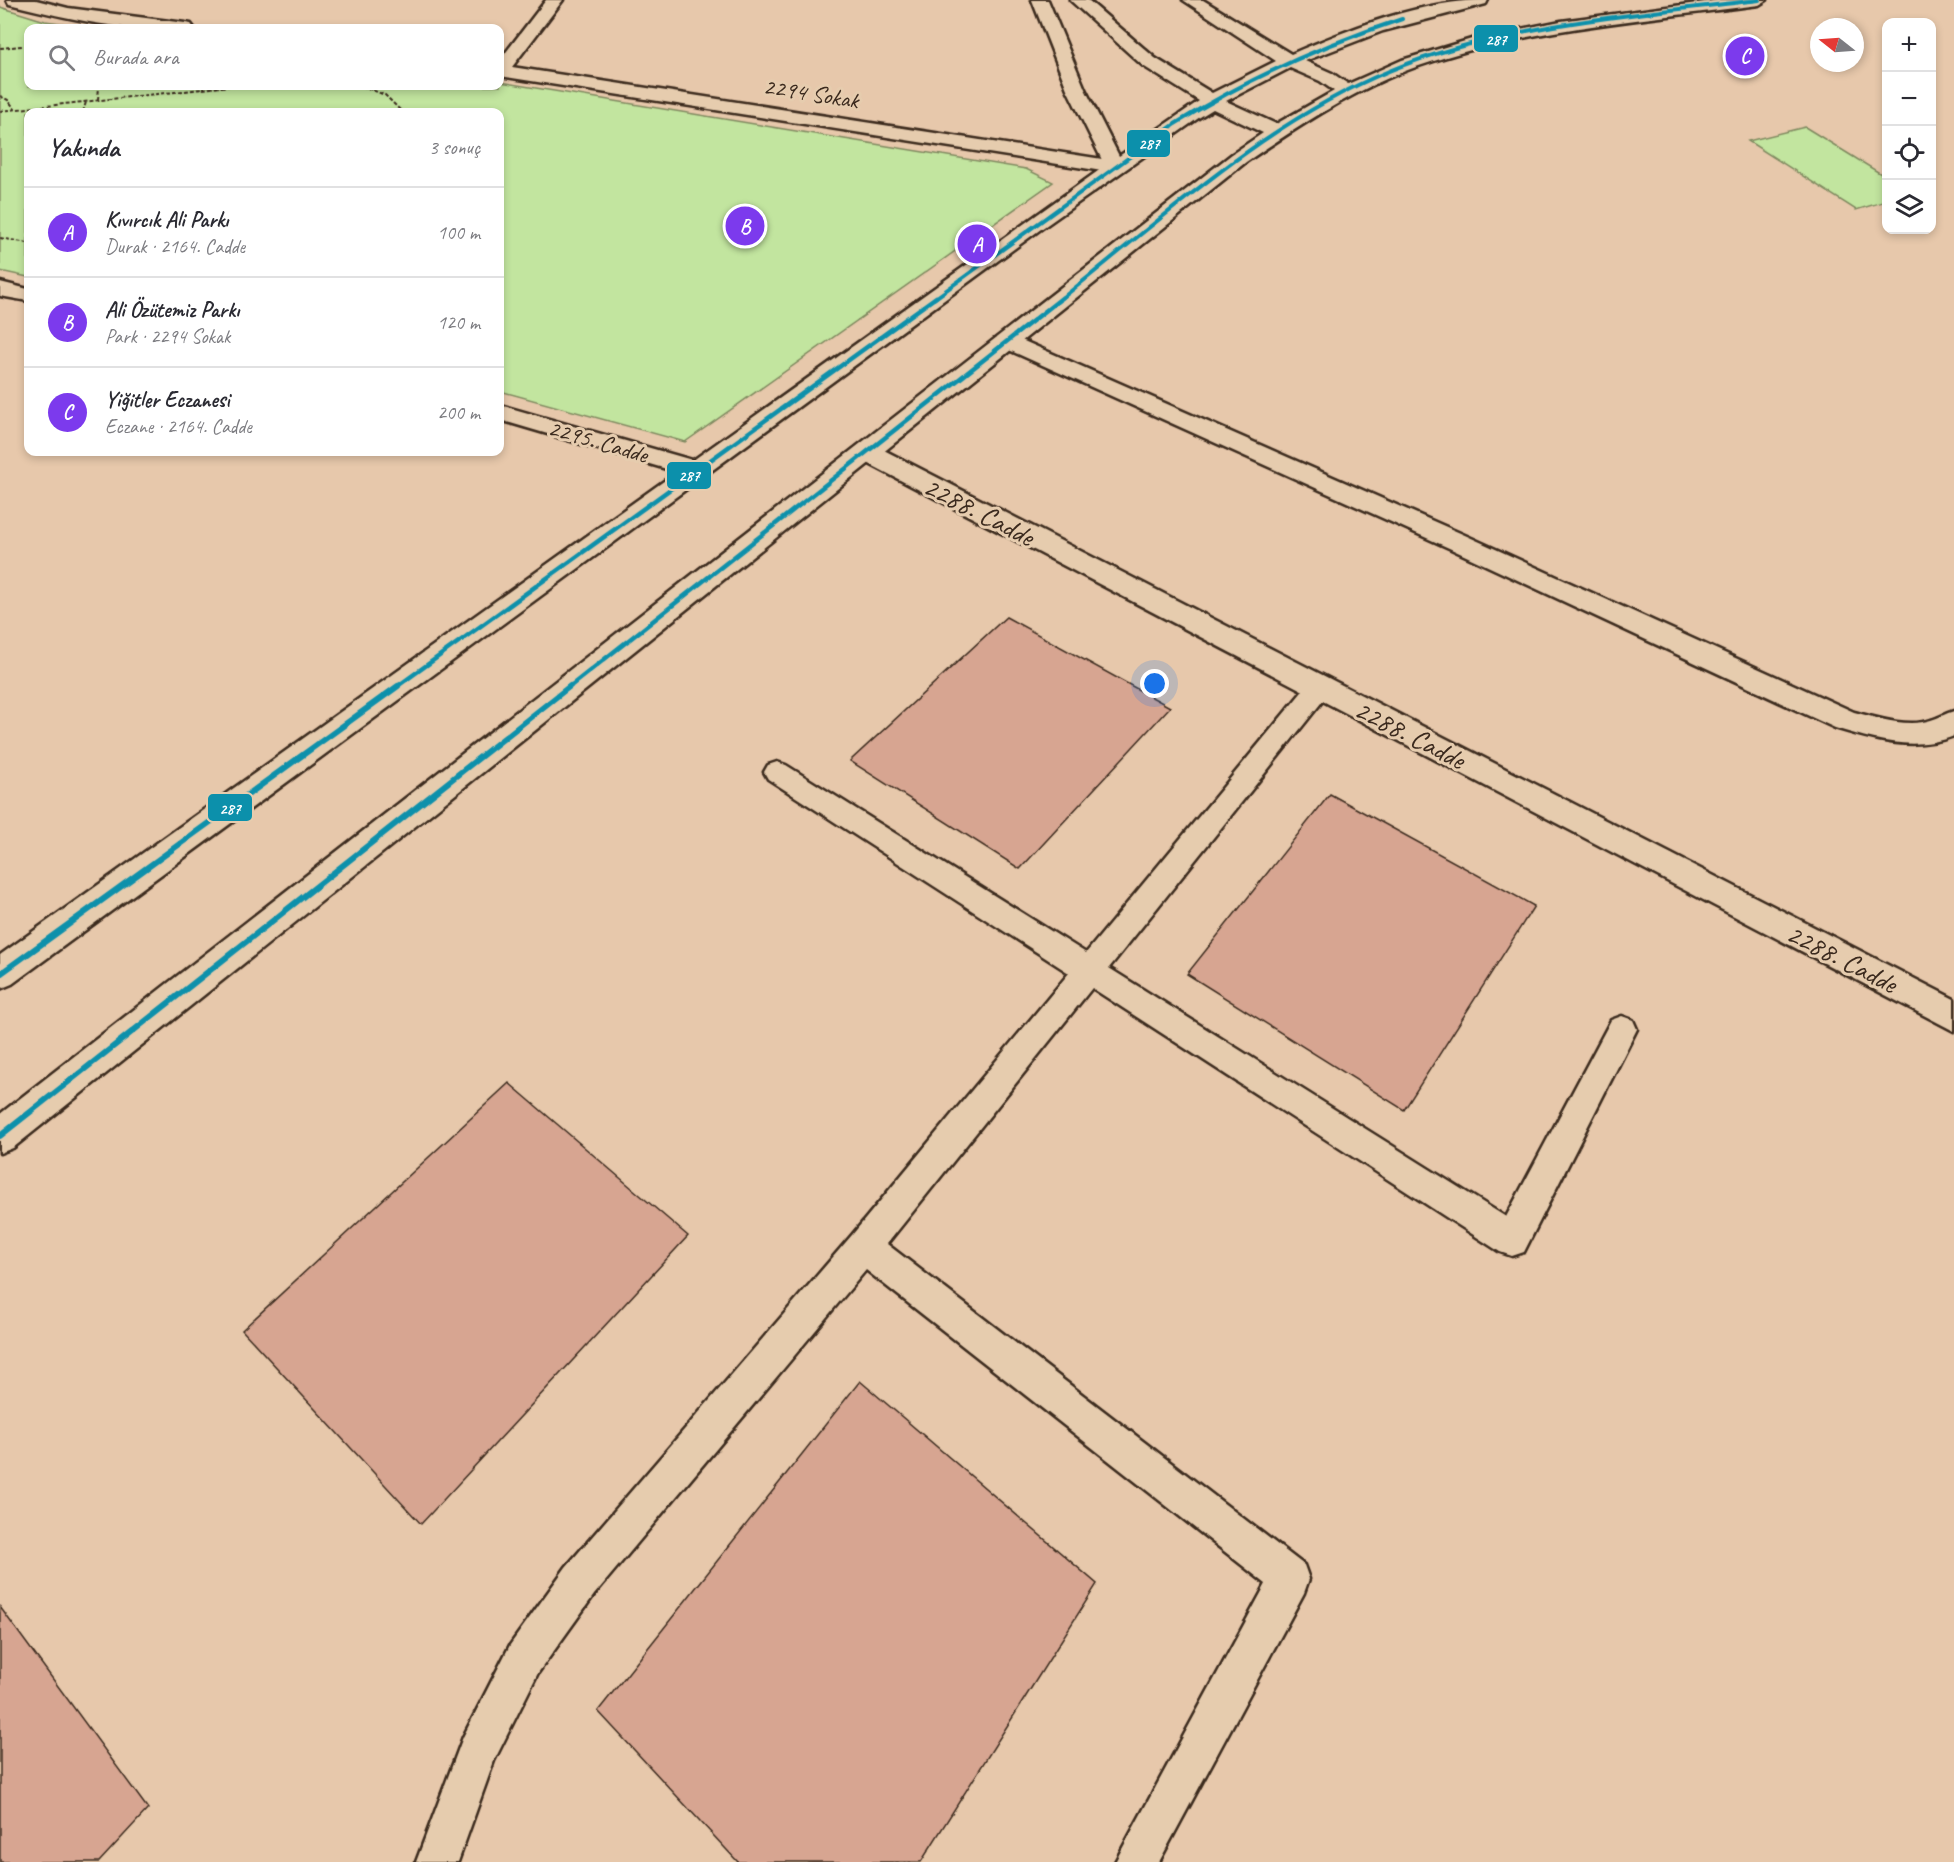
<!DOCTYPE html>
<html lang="tr">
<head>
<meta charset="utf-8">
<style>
	body { margin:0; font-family:Caveat,sans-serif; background:#f7f7f7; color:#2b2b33 }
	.controls { position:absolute; right:18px; top:18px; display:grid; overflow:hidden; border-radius:12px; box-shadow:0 3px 9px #0003 }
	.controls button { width:54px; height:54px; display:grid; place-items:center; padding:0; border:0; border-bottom:2px solid #e1e1e2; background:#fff; color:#2b2b33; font:30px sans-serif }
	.compass { position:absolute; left:1810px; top:18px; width:54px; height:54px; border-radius:50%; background:#fff; box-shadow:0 3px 9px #0003; rotate:287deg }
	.you { position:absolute; left:1155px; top:684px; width:21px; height:21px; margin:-15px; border:4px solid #fff; border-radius:50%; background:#1a73e8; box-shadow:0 0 0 9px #1a73e833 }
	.badge { display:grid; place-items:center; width:39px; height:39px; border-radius:50%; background:#7c3aed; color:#fff; font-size:20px; font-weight:700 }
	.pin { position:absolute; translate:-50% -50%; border:3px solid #fff; box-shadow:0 2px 6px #0006 }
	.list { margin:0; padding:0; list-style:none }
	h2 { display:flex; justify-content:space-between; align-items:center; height:78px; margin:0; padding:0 24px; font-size:26px }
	h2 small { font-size:20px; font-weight:400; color:#7c7c81 }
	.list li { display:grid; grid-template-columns:39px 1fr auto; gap:18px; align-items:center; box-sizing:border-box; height:90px; padding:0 24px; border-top:2px solid #e1e1e2 }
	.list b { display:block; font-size:22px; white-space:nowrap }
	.list p { margin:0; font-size:20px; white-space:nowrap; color:#7c7c81 }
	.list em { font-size:20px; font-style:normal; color:#7c7c81 }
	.icon { flex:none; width:33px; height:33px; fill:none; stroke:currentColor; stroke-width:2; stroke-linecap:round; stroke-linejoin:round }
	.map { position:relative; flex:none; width:1954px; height:1862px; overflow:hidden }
	.search { position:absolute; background:#fff; box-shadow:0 3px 9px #0003; left:24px; top:24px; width:480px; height:66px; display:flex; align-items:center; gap:15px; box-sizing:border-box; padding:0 21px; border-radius:12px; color:#7c7c81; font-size:22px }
	.panel { position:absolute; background:#fff; box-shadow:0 3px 9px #0003; left:24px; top:108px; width:480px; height:348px; border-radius:12px }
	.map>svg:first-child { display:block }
	.green { fill:#c2e59f; stroke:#7e885e; stroke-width:1.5 }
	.building { fill:#d7a591; stroke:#3b2a1e; stroke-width:1.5 }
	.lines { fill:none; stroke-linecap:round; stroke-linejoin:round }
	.lane-casing { stroke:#3b2a1e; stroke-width:5 }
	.street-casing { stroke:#3b2a1e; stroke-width:5 }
	.secondary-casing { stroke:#3b2a1e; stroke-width:5 }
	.path { stroke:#3b2a1e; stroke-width:2; stroke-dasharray:4 2; stroke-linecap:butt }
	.lane { fill:#e6ccae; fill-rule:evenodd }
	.street { fill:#e6ccae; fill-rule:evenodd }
	.secondary { fill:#e6ccae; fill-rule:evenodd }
	.bus-1-far2-casing { stroke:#e6ccae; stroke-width:6 }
	.bus-1-far1-casing { stroke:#e6ccae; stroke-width:8 }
	.bus-1-casing { stroke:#e6ccae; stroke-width:10 }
	.bus-1-far2 { stroke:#0c90ab; stroke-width:4 }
	.bus-1-far1 { stroke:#0c90ab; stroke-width:4.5 }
	.bus-1 { stroke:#0c90ab; stroke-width:6 }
	.labels { text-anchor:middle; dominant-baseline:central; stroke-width:6; stroke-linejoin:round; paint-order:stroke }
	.far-street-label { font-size:24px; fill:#3b2a1e; stroke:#e6ccae }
	.street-label { font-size:28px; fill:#3b2a1e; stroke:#e6ccae }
	.line-badge { stroke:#e6ccae; stroke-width:2 }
	.badge-label { font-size:16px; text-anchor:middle; font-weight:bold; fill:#fff }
</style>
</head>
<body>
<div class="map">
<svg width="1954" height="1862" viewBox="0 0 1954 1862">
	<rect width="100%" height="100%" fill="#e7c8ab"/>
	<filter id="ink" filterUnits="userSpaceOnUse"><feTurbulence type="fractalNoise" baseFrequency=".0167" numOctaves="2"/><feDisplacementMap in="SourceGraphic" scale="12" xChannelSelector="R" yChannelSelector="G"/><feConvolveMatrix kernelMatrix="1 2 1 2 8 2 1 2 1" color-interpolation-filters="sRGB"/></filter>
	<g filter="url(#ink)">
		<g class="green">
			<path d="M0 7 45 21 96 28H28V86H500V82L1026 169 1053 182 685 442 500 391V112H28V277L0 271Z"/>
			<path d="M1805 127 1886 177V201L1856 210 1748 141Z"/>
		</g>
		<g class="building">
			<path d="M1006 617 1170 707 1020 869 850 761Z"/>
			<path d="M1330 794 1534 906 1404 1110 1187 974Z"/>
			<path d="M509 1083 688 1236 421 1524 242 1330Z"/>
			<path d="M860 1381 1097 1584 921 1862H738L598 1711Z"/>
			<path d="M0 1607 148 1809 99 1862H0Z"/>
		</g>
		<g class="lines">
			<defs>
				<path id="lane" d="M1320 678 1329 681 1332 687 1329 693 1109 968 1506 1217 1611 1020 1622 1016 1633 1020 1637 1029 1524 1252 1512 1256 1500 1252 1092 988 887 1244 1304 1565 1309 1579 1304 1593 1159 1862H1115L1266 1584 866 1270 594 1595 538 1673 494 1761 458 1862H416L463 1737 510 1645 566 1567 852 1235 1069 973 768 779 764 772 768 765 777 762 786 765 1086 953 1311 681Z"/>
				<g id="street">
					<path d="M7 0H36L68 8 185 23 191 24 194 28C135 35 66 18 9 4Z"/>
					<path d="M546 0H563L512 67 1115 161 1122 163 1125 167 1122 171 1115 173 500 76V60Z"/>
					<path d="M0 282 28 289V301L0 296Z"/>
					<path d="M1008 334 1467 536 1854 712C1877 718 1908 728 1931 720 1939 718 1946 713 1954 711V736C1913 752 1875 740 1835 728L1449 548 1000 346 997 341 1000 336Z"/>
					<path d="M500 405 706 464 709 470 706 476 697 478 500 420Z"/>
					<path d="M867 444 876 446 1954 999V1031L858 458 855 452 858 446Z"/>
				</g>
				<path id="secondary" d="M1032 0H1048L1085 89 1119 156 1199 101 1143 66 1070 0H1088L1155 58 1212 93 1276 61 1183 0H1203L1291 54C1352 28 1421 0 1488 0L1486 4 1383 31 1305 61 1332 73 1348 84 1402 60 1475 38 1561 21 1720 0H1767L1759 5C1644 20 1525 28 1416 67 1355 89 1299 126 1246 162L13 1148 0 1153V1114L1232 154 1263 133 1213 109 1200 117 1041 229 12 984 0 989V955L1105 166 1067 89ZM1290 68 1320 81 1334 91 1276 124 1226 101Z"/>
			</defs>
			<use href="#lane" class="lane-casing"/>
			<use href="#street" class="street-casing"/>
			<use href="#secondary" class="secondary-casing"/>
			<g class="path">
				<path d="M0 48 22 46"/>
				<path d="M362 86 385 95 402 112"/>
				<path d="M0 96 8 100 15 109"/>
				<path d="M98 100 99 86"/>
				<path d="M0 111 230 86"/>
				<path d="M83 112 86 102"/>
				<path d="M0 238 28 243"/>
			</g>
			<use href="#lane" class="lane"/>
			<use href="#street" class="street"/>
			<use href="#secondary" class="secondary"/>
			<defs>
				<g id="bus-1-far2">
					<path d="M934 299 1175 124C1247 79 1322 45 1402 19"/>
					<path d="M1061 299C1164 217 1266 122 1389 71 1505 23 1636 15 1759 0"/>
				</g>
				<g id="bus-1-far1">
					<path d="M395 688 936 297"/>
					<path d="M568 688 1063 297"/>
				</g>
				<g id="bus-1">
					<path d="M0 974 398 686"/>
					<path d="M0 1136 570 686"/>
				</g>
			</defs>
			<use href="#bus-1-far2" class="bus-1-far2-casing"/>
			<use href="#bus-1-far1" class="bus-1-far1-casing"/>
			<use href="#bus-1" class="bus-1-casing"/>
			<use href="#bus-1-far2" class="bus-1-far2"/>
			<use href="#bus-1-far1" class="bus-1-far1"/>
			<use href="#bus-1" class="bus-1"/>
		</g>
	</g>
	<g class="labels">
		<g class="far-street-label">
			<text transform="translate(811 93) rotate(9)">2294 Sokak</text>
			<text transform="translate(598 441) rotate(16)">2295. Cadde</text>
		</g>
		<g class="street-label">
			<text transform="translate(979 511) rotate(27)">2288. Cadde</text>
			<text transform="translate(1410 734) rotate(27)">2288. Cadde</text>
			<text transform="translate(1842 958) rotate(27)">2288. Cadde</text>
		</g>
	</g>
	<g class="line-badge">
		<rect x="1473" y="24" width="46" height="29" rx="6" fill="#0c90ab"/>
		<rect x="1126" y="129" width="45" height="29" rx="6" fill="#0c90ab"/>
		<rect x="666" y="461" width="46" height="29" rx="6" fill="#0c90ab"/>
		<rect x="207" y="793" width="46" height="29" rx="6" fill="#0c90ab"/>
	</g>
	<g class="badge-label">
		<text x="1496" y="45">287</text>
		<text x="1149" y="149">287</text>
		<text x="689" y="481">287</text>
		<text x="230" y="814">287</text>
	</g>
</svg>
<div class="controls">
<button>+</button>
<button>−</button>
<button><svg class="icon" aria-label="locate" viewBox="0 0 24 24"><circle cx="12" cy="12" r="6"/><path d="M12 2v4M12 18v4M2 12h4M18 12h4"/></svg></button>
<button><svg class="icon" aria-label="layers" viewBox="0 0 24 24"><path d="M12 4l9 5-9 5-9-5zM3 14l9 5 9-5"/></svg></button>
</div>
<svg class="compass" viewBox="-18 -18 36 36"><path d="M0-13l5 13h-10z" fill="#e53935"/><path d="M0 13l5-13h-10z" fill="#7c7c81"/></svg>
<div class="you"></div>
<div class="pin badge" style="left:977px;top:244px">A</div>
<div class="pin badge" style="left:745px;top:226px">B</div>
<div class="pin badge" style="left:1745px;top:56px">C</div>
<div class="search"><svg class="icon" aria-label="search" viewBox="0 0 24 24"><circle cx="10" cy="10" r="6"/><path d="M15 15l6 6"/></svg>Burada ara</div>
<section class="panel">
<h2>Yakında<small>3 sonuç</small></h2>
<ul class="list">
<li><span class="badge">A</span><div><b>Kıvırcık Ali Parkı</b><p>Durak · 2164. Cadde</p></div><em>100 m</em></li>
<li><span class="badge">B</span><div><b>Ali Özütemiz Parkı</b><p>Park · 2294 Sokak</p></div><em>120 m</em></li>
<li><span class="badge">C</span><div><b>Yiğitler Eczanesi</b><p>Eczane · 2164. Cadde</p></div><em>200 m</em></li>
</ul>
</section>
</div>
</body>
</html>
